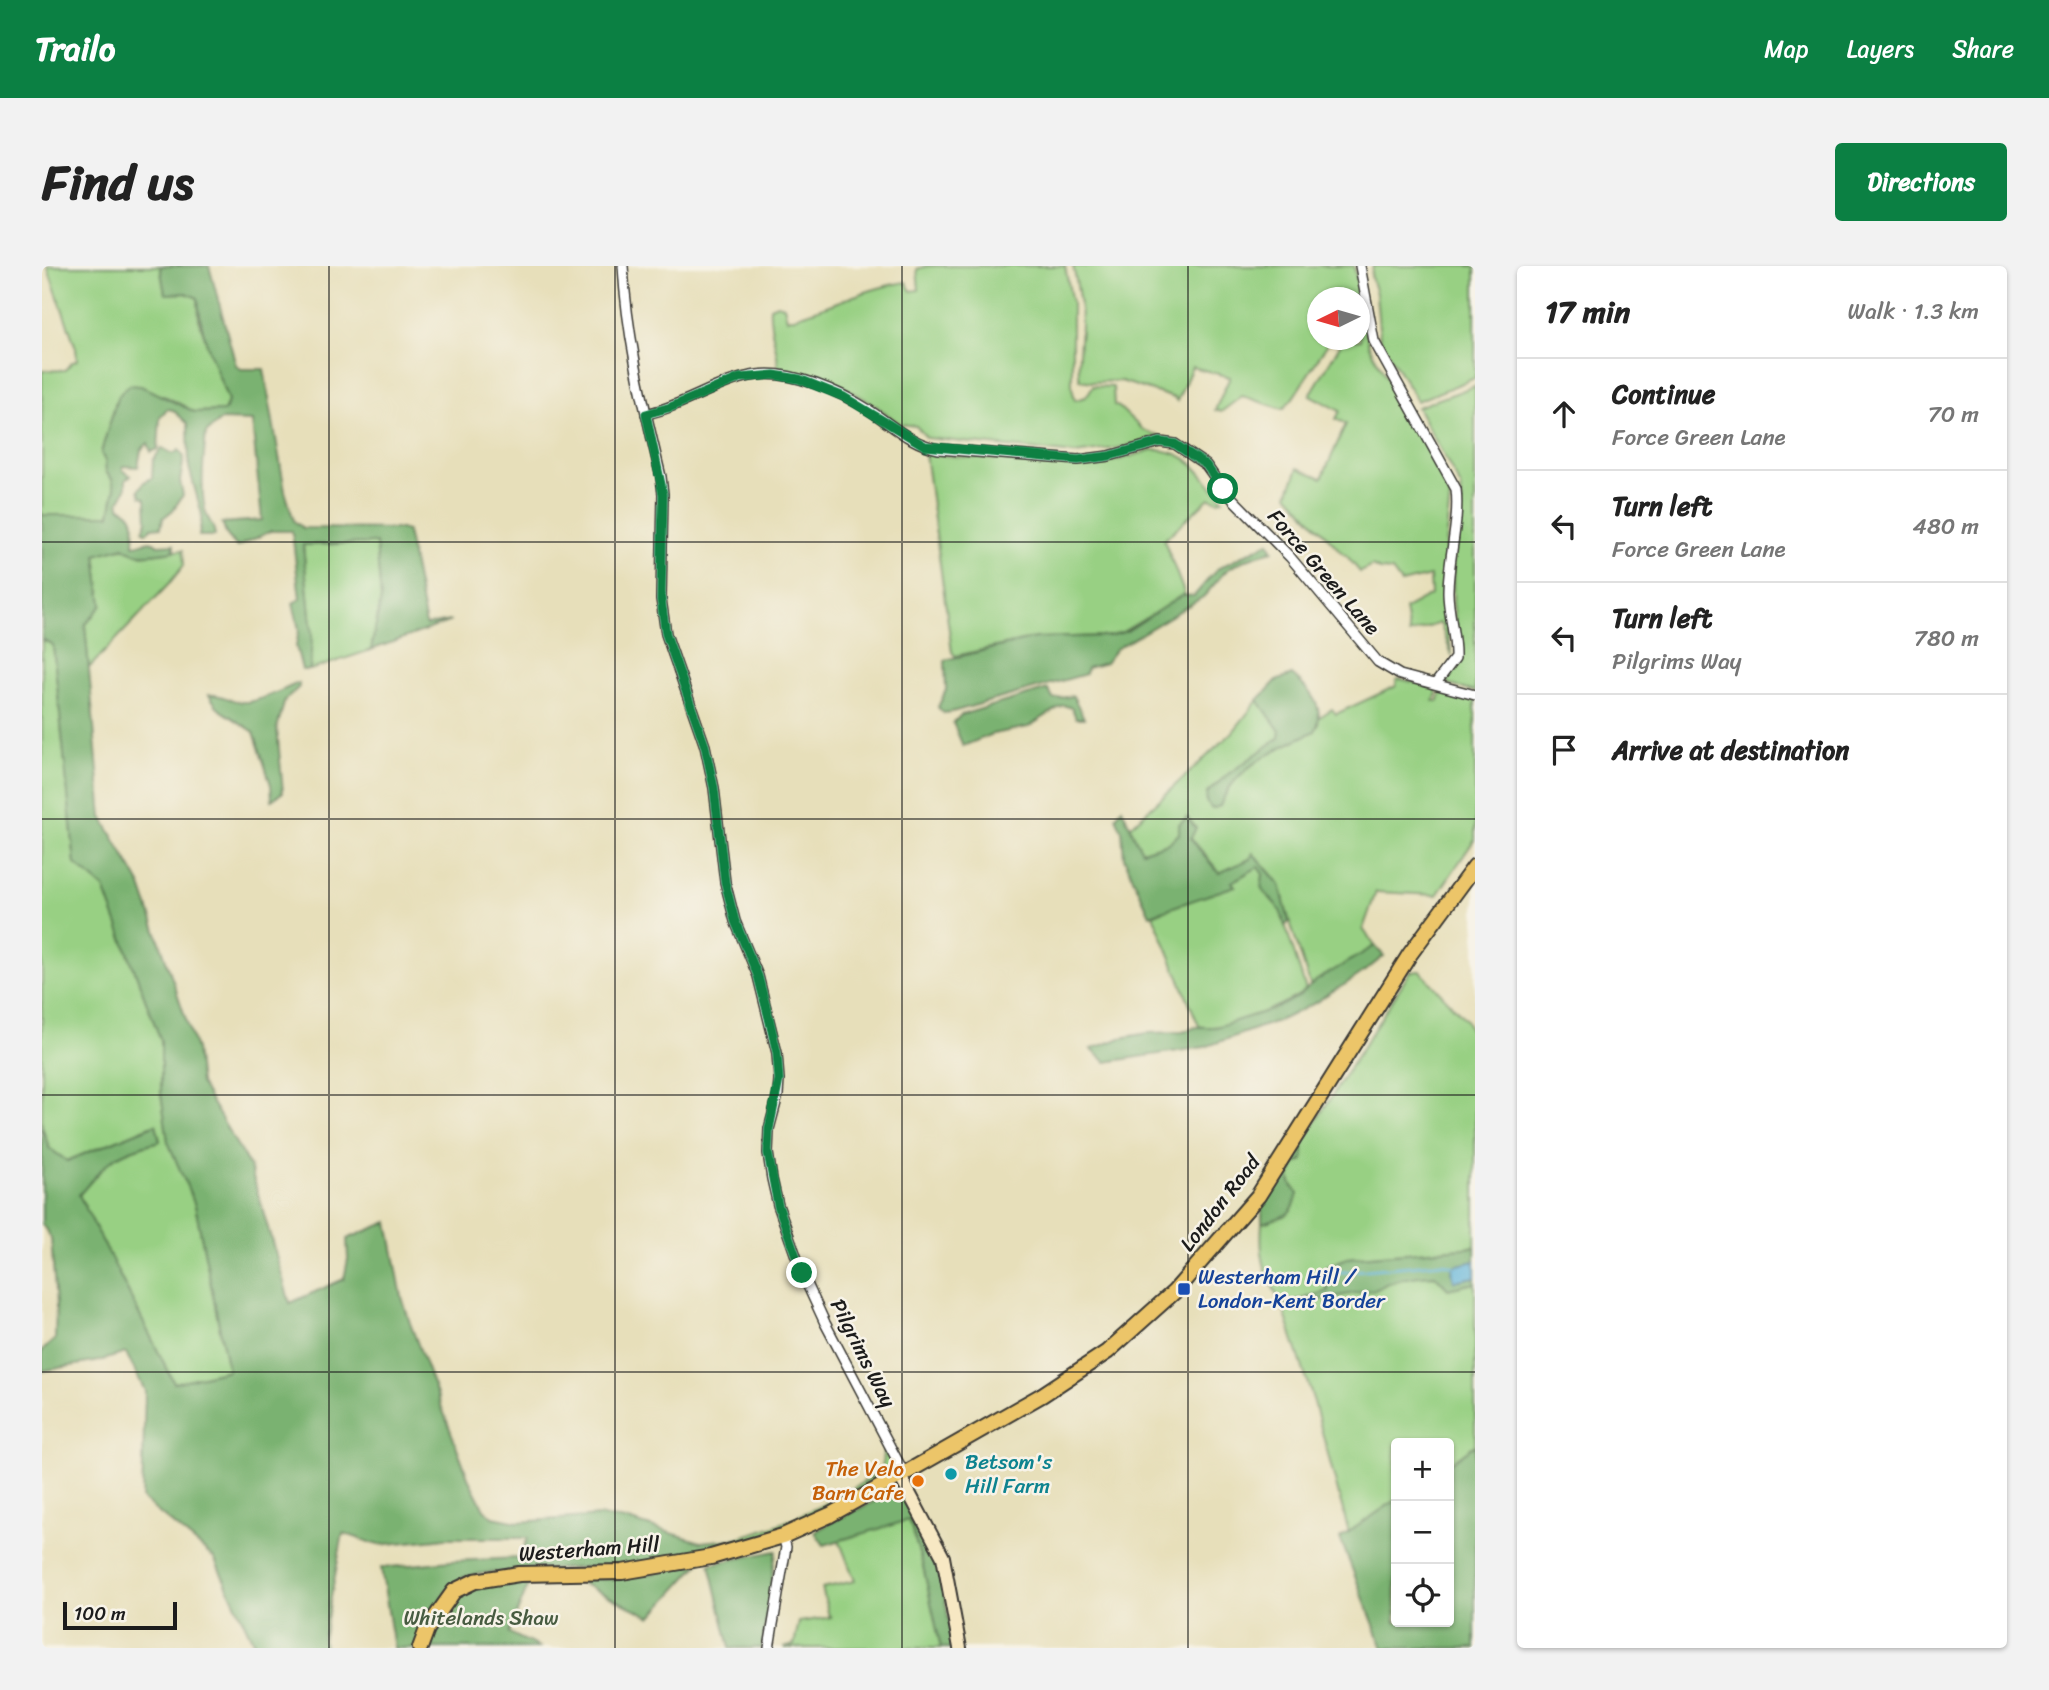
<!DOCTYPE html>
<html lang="en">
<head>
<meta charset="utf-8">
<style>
	body { margin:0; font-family:Sriracha,sans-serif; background:#f2f2f2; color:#222 }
	.controls { position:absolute; right:21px; bottom:21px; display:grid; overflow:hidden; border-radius:7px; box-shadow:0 2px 5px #0004 }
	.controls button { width:63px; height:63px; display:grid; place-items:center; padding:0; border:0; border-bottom:2px solid #e0e0e0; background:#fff; color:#222; font:35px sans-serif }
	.compass { position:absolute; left:1265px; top:21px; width:63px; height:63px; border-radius:50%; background:#fff; box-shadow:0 2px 5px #0004; rotate:265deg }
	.scale { position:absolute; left:21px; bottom:18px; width:114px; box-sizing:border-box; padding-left:7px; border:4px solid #1c1c1c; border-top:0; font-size:19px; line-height:24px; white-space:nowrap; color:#1c1c1c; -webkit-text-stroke:5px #f7f3e8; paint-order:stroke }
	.stop { position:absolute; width:21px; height:21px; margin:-16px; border:5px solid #0b8043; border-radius:50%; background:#fff }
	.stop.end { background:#0b8043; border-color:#fff; box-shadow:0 2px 7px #0008 }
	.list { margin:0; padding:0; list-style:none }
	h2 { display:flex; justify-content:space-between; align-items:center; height:91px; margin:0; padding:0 28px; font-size:30px }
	h2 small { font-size:23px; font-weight:400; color:#767676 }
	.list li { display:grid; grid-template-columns:46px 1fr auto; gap:21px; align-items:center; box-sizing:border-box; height:112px; padding:0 28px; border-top:2px solid #e0e0e0 }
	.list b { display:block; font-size:26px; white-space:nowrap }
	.list p { margin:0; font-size:23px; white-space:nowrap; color:#767676 }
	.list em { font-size:23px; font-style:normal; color:#767676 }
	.icon { flex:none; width:38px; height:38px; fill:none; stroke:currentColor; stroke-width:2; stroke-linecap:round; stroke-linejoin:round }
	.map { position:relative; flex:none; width:1433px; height:1382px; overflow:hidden; border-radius:7px }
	header { display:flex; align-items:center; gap:42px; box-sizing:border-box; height:98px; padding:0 35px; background:#0b8043; color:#fff }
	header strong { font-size:33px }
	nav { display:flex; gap:38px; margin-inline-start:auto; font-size:24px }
	.intro { display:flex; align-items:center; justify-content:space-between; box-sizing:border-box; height:168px; padding:0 42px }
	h1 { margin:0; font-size:49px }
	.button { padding:18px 32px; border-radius:7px; background:#0b8043; color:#fff; font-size:24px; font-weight:700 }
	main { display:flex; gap:42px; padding:0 42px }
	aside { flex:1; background:#fff; border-radius:7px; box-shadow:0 2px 5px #0004 }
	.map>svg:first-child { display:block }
	.green { fill:#98d083; stroke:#5a7650; stroke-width:2 }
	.forest { fill:#7ab271; stroke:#4b6746; stroke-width:2 }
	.water { fill:#5cb2d9; stroke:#3c677a; stroke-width:2 }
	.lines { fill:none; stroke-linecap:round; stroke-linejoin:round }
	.stream { stroke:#5cb2d9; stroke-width:2.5 }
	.street-casing { stroke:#3a3934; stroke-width:12 }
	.secondary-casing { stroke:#3a3934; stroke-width:16 }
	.primary-casing { stroke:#3a3934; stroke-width:18 }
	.street { stroke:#fff; stroke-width:9 }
	.secondary { stroke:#f7e8c3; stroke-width:12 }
	.primary { stroke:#ecc569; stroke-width:14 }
	.route { stroke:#0b8043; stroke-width:9 }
	.grid { fill:none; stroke:#1c1c1c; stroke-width:2; stroke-opacity:0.55 }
	.transit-dot { fill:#1a4fb4; stroke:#f7f3e8; stroke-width:2.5 }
	.culture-dot { fill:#0f9aa8; stroke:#f7f3e8; stroke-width:2.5 }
	.food-dot { fill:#e8710a; stroke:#f7f3e8; stroke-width:2.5 }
	.labels { text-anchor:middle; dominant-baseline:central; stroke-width:5; stroke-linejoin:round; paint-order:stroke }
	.street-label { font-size:21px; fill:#1c1c1c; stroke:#f7f3e8 }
	.transit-label { font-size:21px; fill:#164399; stroke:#f7f3e8; text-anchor:start }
	.culture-label { font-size:21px; fill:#0d838f; stroke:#f7f3e8; text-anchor:start }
	.food-label { font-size:21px; fill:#c56008; stroke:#f7f3e8; text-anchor:end }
	.park-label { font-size:21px; fill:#475b40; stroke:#f7f3e8 }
</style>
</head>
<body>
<header>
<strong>Trailo</strong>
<nav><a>Map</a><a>Layers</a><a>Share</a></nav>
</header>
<div class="intro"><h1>Find us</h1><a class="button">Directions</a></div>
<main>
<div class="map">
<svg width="1433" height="1382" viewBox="0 0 1433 1382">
	<rect width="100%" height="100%" fill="#f7f3e8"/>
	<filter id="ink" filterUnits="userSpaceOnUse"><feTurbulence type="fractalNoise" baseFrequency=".0143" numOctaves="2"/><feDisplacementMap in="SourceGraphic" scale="14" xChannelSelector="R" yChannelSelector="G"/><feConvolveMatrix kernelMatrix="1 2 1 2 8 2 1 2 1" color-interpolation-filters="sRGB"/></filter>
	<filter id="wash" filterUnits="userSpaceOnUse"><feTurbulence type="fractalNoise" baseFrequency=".00686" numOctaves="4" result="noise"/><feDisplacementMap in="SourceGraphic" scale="28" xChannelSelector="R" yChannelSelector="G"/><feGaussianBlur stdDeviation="1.57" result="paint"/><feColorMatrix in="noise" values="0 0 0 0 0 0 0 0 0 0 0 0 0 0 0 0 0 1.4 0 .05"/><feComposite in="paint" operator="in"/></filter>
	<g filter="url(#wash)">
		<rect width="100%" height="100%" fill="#e7dfba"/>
		<g class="green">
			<path d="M5 0H118L123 28 144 27 156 32 157 55 186 135 182 145 153 146 121 129 75 132 59 187 63 195 64 206 70 213 73 223 68 249H0V105L23 104 29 97 35 94 34 82Z"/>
			<path d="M885 0H1023L1030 37V122L1033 134 1044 131 1051 120 1071 121 1072 139 1077 141 1101 164 1117 170 1082 181 1033 188 885 172 874 160 858 158 833 139 804 122 736 101C736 80 726 62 728 41L735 38 742 40 745 53C786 42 823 22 864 16L869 25 877 24 875 3Z"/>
			<path d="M1031 0H1312L1317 24 1313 31 1276 32V74H1288L1251 132 1241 143 1200 130 1179 146 1173 144 1188 111 1150 101 1135 135 1132 132 1079 115 1050 116 1038 114C1034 95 1039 76 1039 57 1039 38 1035 18 1031 0Z"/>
			<path d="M1331 0H1433V112L1375 135 1338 73 1334 28 1329 11Z"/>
			<path d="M1322 36C1324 52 1323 65 1327 80L1404 216 1408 230 1403 281 1405 283 1402 341 1410 390 1398 357 1367 368 1363 343 1389 329 1388 310 1359 317 1350 305 1338 304 1330 300 1318 306 1305 290 1300 287 1246 228 1256 202 1280 212 1304 158 1294 153 1298 145 1268 129 1301 74H1318V45Z"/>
			<path d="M1433 120V426L1408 419 1402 413V408L1417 396 1418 389 1411 338V296L1420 234 1419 221 1375 141Z"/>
			<path d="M1109 184C1149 183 1157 208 1181 233L1177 235 1167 232 1122 274 1143 329 1080 366 1068 370 993 372 913 390 910 386 883 188 1030 199 1073 195Z"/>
			<path d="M334 276 339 333 329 384 268 404 270 369 261 279Z"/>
			<path d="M81 282 98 289 141 284 142 299 126 319 47 402 43 359 60 339 54 288Z"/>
			<path d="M0 373 11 379 33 597 62 622 119 775V827L126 873 153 939 186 1104 132 1117 37 929C68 893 71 887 118 875L114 858 25 895 7 882 0 860Z"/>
			<path d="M1358 413 1393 421 1395 427 1392 435H1397L1399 423 1433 432V573L1395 629 1334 626 1321 663 1333 680 1268 719 1242 637C1243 618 1222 601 1211 588L1208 593 1178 607 1149 572 1137 568 1126 577 1100 585 1090 568 1089 560 1190 467 1216 434 1238 465 1237 472 1185 509 1165 527 1178 540C1193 498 1239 481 1276 460V452L1290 443 1294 448 1354 420V414Z"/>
			<path d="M1216 601 1221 608 1222 626 1238 643 1264 724C1247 738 1178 767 1157 760L1111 649 1128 641 1193 620 1189 616Z"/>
			<path d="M1378 705 1424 754 1433 774V981L1305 992 1282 1014 1286 1025 1240 1039C1223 1007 1217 994 1220 957L1229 954 1256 928 1247 913 1254 897 1261 894 1262 874 1368 706Z"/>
			<path d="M1393 1009 1406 1023 1433 1017V1179L1407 1198V1177H1354V1234L1307 1267 1272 1136 1241 1042 1293 1029 1335 1023 1343 1018 1372 1010Z"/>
			<path d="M845 1184 853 1204 809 1228 794 1240 754 1258 697 1277 691 1273C744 1259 794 1235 840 1204L841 1185Z"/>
			<path d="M867 1253 881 1300 899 1382H742L752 1379 757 1356 790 1351 787 1350 780 1322 813 1315 797 1274Z"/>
		</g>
		<g class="forest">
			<path d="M118 0H167L194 99 199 103H222L243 225 252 255 261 262 360 263 365 265 384 359 409 355 329 384 339 333 334 277 261 279 270 369 268 404H260L254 380 257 364 251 337 258 333 250 265H229L195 281 184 268 180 257 220 254 210 155 179 154 164 167C162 187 157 231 165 250 169 259 172 258 173 270H157L160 249 147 201 146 158 131 144 125 143 118 151 116 183 109 186 106 177 99 184 96 201 81 200V204L89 210 84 213V223L77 236 79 242C97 248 92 266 92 279 102 278 107 271 116 279L132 278V285C115 287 96 293 82 281L54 289 60 339 43 359 60 551 99 620 154 783 158 817 208 901 248 1037 302 1013 306 993 305 973 346 956 360 1031 368 1057 428 1216 442 1243 451 1251 476 1256 558 1250 589 1255 659 1276 691 1273 697 1277C616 1303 526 1301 442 1307L422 1311 404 1325 372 1382H352L339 1302 409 1295 477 1292 486 1272H405L336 1279 301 1267 281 1374 283 1382H214L172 1292 100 1233 103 1125 84 1087 57 1095 0 1105V1085L13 1073 14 1039 9 972 0 958V860L7 882 25 895 114 858 118 875C71 887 68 893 37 929L132 1117 186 1104 153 939 126 876 119 827V775L62 622 33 598 11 379 0 373V249H68L73 223 70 213 64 206 63 195 59 187 75 132 83 122 88 119 99 120 153 146 181 145 184 143 186 134C173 100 158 69 156 32L144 27 123 28Z"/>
			<path d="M120 182 131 188 137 184 142 191 138 215 141 229 131 244 121 252 119 261 110 262 104 267 101 264 105 255 104 232 99 230 97 224 102 216 110 212 111 194Z"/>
			<path d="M1227 276 1231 285C1214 289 1192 296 1180 309 1173 317 1168 324 1161 331L1074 383 1063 397 1045 402 1044 408 910 446 901 447 896 441 904 424 903 394 993 372 1068 370 1085 365 1140 329 1152 330 1175 303Z"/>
			<path d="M1250 409C1267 423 1285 442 1273 465 1236 483 1193 499 1178 540L1170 543 1164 536 1165 527 1185 509 1237 472 1238 465 1216 434 1234 415Z"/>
			<path d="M257 417V421L243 434 235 462 241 526 230 534 229 519 212 466 177 443 167 429C178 427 191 437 205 436 221 434 241 423 257 417Z"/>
			<path d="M1006 423 1011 433 1031 430 1042 452H1034L1030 442 1021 439 986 461 951 468 921 480 911 457 919 449Z"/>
			<path d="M1080 542C1087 557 1092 571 1100 585L1126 577 1137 568V558L1145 551 1154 562 1149 572 1161 589 1177 607 1208 593 1211 587 1238 619 1247 656 1243 660C1241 654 1240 647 1237 643 1227 626 1217 631 1221 608L1216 601 1190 616 1193 620 1108 649 1082 592 1080 565 1074 551Z"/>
			<path d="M1333 680 1342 690C1330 700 1318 709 1305 717 1295 724 1285 726 1277 735L1243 752 1163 781 1064 796 1049 783 1079 772 1106 767 1141 766 1154 761H1174L1231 743 1254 732 1275 714Z"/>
			<path d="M1262 874 1261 894 1254 897C1245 910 1247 917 1256 928 1250 952 1241 950 1220 957V932L1256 877Z"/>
			<path d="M1433 981V1017L1406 1023 1393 1009C1373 1010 1352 1012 1335 1023L1265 1036V1031L1286 1025 1282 1001 1305 992Z"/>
			<path d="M1433 1179V1382H1341L1298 1272 1354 1234V1356H1407V1198Z"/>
			<path d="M861 1221 896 1295 912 1382H899L881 1300 867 1254 782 1279 773 1266 788 1257Z"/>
			<path d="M734 1285 720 1382H688L668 1298Z"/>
			<path d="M657 1298 609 1351 537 1316 488 1315 467 1367 499 1382H385C392 1363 401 1344 415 1330 435 1311 509 1313 539 1311 577 1318 619 1305 657 1298Z"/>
		</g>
		<path class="water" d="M1433 995V1011L1412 1015 1410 1005 1411 1000Z"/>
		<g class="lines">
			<path class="stream" d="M1290 1007 1401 997 1411 1000"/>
		</g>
	</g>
	<g filter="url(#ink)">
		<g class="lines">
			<defs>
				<g id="street">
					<path d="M581 0C585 74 602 139 619 211L621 228 619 333 624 368 663 480 672 522 683 616 693 655 716 710 735 787 737 814 736 829 727 863 726 887 730 913 736 939 760 1007 783 1057 862 1207"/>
					<path d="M1318 0 1332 75 1414 223C1418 254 1406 293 1406 326 1406 348 1414 370 1413 392L1394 417"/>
					<path d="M604 148C643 140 676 114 715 109 750 104 799 126 827 144 850 159 869 178 897 183L1036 194 1067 190 1118 176 1133 178 1164 199 1181 223 1248 291 1336 396 1358 409 1433 429"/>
					<path d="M727 1382 744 1281 741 1270"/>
				</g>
				<path id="secondary" d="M858 1210 901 1291 918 1382"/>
				<path id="primary" d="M378 1382 385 1363 412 1325 433 1315 477 1308 580 1306 669 1291 741 1270 788 1249 858 1210 1000 1129 1065 1086 1132 1026 1216 930 1368 688 1433 600"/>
			</defs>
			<use href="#street" class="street-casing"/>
			<use href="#secondary" class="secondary-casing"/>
			<use href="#primary" class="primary-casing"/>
			<use href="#street" class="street"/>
			<use href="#secondary" class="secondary"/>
			<use href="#primary" class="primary"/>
		</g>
	</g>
	<g class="lines" filter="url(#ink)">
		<path class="route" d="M760 1007 736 939 726 887 727 863 737 814 735 787 727 752 716 710 693 655 683 616 672 522 663 480 624 368 619 334 621 228 604 148 629 141 698 112 732 109 757 113 802 131 883 180 1036 194 1067 190 1118 176 1133 178 1164 199 1181 223"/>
	</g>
	<path class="grid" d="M287 0V1382M573 0V1382M860 0V1382M1146 0V1382M0 276H1433M0 553H1433M0 829H1433M0 1106H1433"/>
	<rect class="transit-dot" x="1135" y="1016" width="14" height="14" rx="3.5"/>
	<circle class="culture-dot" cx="909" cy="1208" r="7"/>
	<circle class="food-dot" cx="876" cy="1215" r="7"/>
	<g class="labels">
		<g class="street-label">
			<text transform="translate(1282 306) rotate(49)">Force Green Lane</text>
			<text transform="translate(1178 937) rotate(-52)">London Road</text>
			<text transform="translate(821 1087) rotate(63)">Pilgrims Way</text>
			<text transform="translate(547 1283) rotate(-4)">Westerham Hill</text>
		</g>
		<g class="transit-label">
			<text x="1156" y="1011">Westerham Hill /<tspan x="1156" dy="24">London-Kent Border</tspan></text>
		</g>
		<g class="culture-label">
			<text x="923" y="1196">Betsom's<tspan x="923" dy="24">Hill Farm</tspan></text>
		</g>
		<g class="food-label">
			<text x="862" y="1203">The Velo<tspan x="862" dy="24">Barn Cafe</tspan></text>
		</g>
		<g class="park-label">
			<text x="439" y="1352">Whitelands Shaw</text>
		</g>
	</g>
</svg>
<div class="controls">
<button>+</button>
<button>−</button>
<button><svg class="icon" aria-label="locate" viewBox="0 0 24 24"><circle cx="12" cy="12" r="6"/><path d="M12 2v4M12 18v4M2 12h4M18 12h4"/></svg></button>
</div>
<svg class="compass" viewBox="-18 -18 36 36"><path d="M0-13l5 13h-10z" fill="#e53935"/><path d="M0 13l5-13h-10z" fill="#767676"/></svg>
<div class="scale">100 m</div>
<div class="stop" style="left:1181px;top:223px"></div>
<div class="stop end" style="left:760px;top:1007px"></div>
</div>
<aside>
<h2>17 min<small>Walk · 1.3 km</small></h2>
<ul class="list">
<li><svg class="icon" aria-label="ahead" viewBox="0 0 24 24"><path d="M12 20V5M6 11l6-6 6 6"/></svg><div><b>Continue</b><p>Force Green Lane</p></div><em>70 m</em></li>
<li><svg class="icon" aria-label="left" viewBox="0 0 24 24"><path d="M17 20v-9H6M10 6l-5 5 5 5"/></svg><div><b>Turn left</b><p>Force Green Lane</p></div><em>480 m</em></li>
<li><svg class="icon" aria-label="left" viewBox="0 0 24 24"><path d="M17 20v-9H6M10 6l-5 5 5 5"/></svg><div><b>Turn left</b><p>Pilgrims Way</p></div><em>780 m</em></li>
<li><svg class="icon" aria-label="arrive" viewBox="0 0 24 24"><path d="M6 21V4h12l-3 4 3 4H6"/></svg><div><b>Arrive at destination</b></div></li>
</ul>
</aside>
</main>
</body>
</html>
